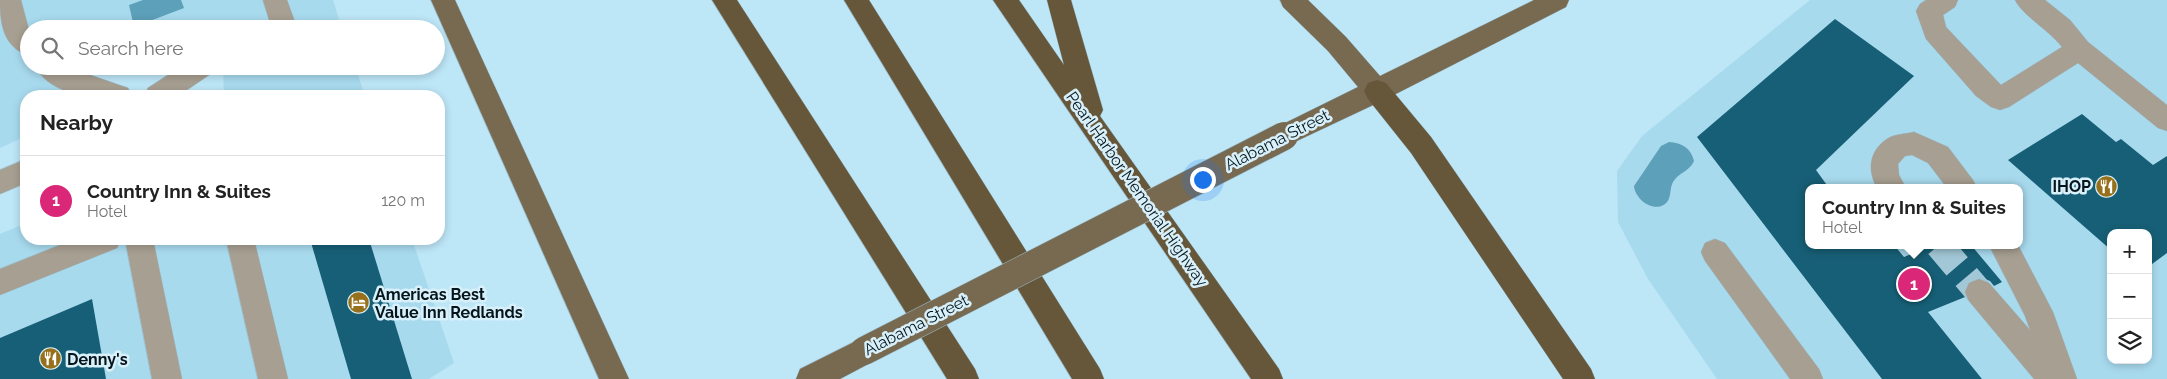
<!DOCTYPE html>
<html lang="en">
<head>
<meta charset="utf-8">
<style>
	body { margin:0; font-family:Raleway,sans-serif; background:#f6f6f6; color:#222 }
	.controls { position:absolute; right:15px; bottom:15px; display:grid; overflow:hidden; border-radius:10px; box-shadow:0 2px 8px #0003 }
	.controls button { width:45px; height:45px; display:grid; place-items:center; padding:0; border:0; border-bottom:1px solid #e0e0e0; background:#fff; color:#222; font:25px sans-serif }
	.you { position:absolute; left:1202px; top:179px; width:18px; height:18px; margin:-12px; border:4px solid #fff; border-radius:50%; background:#1a73e8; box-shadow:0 0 0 8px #1a73e833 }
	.badge { display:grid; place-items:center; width:32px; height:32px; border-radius:50%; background:#db2777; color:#fff; font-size:16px; font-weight:700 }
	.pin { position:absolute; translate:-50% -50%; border:2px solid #fff; box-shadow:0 1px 5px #0006 }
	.popup { position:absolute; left:1805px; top:184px; width:218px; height:65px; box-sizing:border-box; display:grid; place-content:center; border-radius:10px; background:#fff; filter:drop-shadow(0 1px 4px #0005); font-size:16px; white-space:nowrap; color:#767676 }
	.popup b { font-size:19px; color:#222 }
	.popup::after { content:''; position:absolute; left:50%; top:100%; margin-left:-10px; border:10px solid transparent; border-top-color:#fff }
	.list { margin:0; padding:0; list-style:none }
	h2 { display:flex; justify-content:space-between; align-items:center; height:65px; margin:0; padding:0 20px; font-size:21px }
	h2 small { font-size:16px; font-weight:400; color:#767676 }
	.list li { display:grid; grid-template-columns:32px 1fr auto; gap:15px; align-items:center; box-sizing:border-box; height:90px; padding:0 20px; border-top:1px solid #e0e0e0 }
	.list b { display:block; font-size:19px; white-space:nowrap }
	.list p { margin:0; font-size:16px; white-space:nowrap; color:#767676 }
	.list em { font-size:16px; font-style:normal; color:#767676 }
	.icon { flex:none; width:28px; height:28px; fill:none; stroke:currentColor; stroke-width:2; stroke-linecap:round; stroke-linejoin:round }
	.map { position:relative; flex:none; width:2167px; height:379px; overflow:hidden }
	.search { position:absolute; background:#fff; box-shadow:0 2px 8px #0003; left:20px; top:20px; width:425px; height:55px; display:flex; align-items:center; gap:12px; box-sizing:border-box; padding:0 18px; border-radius:28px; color:#767676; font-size:19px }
	.panel { position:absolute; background:#fff; box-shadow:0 2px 8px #0003; left:20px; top:90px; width:425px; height:155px; border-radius:20px }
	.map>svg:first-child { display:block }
	.built { fill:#a8daee; fill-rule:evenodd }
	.water { fill:#5da0b9 }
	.building { fill:#175f76 }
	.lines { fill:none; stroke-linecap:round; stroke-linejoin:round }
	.minor-tunnel { stroke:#a2c7d6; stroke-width:28; stroke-dasharray:28 14; stroke-linecap:butt }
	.minor-casing { stroke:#9cc0cf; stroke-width:1 }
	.major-casing { stroke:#9cc0cf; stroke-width:1 }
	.highway-casing { stroke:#9cc0cf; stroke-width:1 }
	.minor { fill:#a79f91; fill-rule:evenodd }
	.major { fill:#786a51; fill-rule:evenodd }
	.highway { fill:#67573a; fill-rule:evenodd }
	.major-bridge-casing { stroke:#9cc0cf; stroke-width:29; stroke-linecap:butt }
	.major-bridge { stroke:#786a51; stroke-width:28 }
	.labels { text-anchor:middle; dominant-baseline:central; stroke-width:5; stroke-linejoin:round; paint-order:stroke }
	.street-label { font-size:16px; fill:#06151b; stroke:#d8f0fa }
	.poi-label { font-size:16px; font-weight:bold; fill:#06151b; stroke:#d8f0fa; text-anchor:start }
</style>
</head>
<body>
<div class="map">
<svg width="2167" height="379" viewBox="0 0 2167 379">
	<rect width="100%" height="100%" fill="#bde6f7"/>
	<g class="built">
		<path d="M0 0H333L342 29H29V66H105L94 73 70 96H26V136L0 148Z"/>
		<path d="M1810 0H2167V379H1717L1648 279 1618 222 1617 171 1642 136ZM1809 188H2019V245H1809ZM2111 233H2148V360H2111Z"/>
		<path d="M221 66H355L365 96H224L223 68Z"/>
		<path d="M26 223V239H412L454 363 429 379H0V234Z"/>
	</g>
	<g class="water">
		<path d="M143 0H181L184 8 134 27 129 5Z"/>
		<path d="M1669 142C1682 143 1691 148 1694 161 1690 171 1678 173 1673 182 1669 189 1672 199 1665 204 1653 213 1635 199 1634 186L1661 146Z"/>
	</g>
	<g class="building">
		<path d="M1835 19 1914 76 1816 170 1829 188H1809V245H1894L1904 257 1933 245H1971L2002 282 1994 286 1990 281 1980 277 1968 281 1963 291 1965 297 1928 312 1982 379H1882L1697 137Z"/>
		<path d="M2082 114 2116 142 2121 139 2153 165 2167 156V253L2148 267V233H2111V250L2008 160Z"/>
		<path d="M310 239H369L412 379H351Z"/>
		<path d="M92 299 106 379H0V338Z"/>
	</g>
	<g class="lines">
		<path class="minor-tunnel" d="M1939 245 1979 292"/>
		<defs>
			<g id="minor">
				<path d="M0 0H21L29 30V56C3 47 0 24 0 0Z"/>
				<path d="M263 0H287L296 25 294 29H261L265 22 269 20Z"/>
				<path d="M1926 0H1958L1955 7 1943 15 1946 27 2001 85 2062 47C2049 30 2023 16 2015 0H2045L2070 20 2088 42 2167 105V131L2158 128 2078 63 2009 107 2000 110 1991 107 1976 96 1926 39 1916 11 1920 4Z"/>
				<path d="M35 66H64L128 88 132 96C100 98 52 99 35 66Z"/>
				<path d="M182 66H216L212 73 178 96H144L148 88Z"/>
				<path d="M1914 132 1948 147 1973 180 1977 188H1947L1928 163 1912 155 1905 156 1898 164 1899 175 1906 188H1877C1867 170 1869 151 1887 139 1894 134 1906 134 1914 132Z"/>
				<path d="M26 159V183L0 194V170Z"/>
				<path d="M75 239H121L117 248 0 295V269Z"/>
				<path d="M125 239H153L182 379H152Z"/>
				<path d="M226 239H254L288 379H258Z"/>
				<path d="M1715 239 1725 243 1819 369 1823 379H1790L1705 261 1701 252 1705 243Z"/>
				<path d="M1989 245H2018L2053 312 2077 379H2034L1969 301 1965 292 1969 283 1979 279 1989 283 2030 330 2025 316Z"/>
			</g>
			<g id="major">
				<path d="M431 0H455L629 379H599Z"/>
				<path d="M1280 0H1308L1346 37 1380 76 1534 0H1569L1566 7 1386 99 1284 147 1275 144 1271 136 1275 128 1358 87 1328 51 1283 7Z"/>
				<path d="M864 337 874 341 879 351 874 361 840 379H796L800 369Z"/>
			</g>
			<g id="highway">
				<path d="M712 0H737L975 369 979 379H947Z"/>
				<path d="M844 0H869L1100 369 1104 379H1072Z"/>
				<path d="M993 0H1019L1064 65 1047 0H1071L1103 110 1100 116 1279 369 1283 379H1251Z"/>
				<path d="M1377 80 1386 83 1431 137 1591 369 1595 379H1563L1411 153 1368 99 1364 91 1368 83Z"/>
			</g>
		</defs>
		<use href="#minor" class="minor-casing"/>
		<use href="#major" class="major-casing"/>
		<use href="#highway" class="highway-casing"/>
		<use href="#minor" class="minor"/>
		<use href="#major" class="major"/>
		<use href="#highway" class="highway"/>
		<defs>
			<path id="major-bridge" d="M864 351 1284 136"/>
		</defs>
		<use href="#major-bridge" class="major-bridge-casing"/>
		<use href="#major-bridge" class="major-bridge"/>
	</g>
	<defs>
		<symbol id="restaurant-disc" viewBox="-11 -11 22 22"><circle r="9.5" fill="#97701b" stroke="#d8f0fa"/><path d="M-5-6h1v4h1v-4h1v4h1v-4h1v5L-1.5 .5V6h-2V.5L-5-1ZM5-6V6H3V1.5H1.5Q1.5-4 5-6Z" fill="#fff"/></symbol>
		<symbol id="hotel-disc" viewBox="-11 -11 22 22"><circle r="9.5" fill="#97701b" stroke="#d8f0fa"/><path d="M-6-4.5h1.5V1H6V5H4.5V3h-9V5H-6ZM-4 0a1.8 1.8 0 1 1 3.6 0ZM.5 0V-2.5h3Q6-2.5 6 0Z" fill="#fff"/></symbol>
	</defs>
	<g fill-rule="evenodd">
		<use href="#restaurant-disc" x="2094" y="174" width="25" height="25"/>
		<use href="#hotel-disc" x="346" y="290" width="25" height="25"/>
		<use href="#restaurant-disc" x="38" y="346" width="25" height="25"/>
	</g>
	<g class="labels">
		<g class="street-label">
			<text transform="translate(1277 140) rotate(-27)">Alabama Street</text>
			<text transform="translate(1137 189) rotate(55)">Pearl Harbor Memorial Highway</text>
			<text transform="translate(916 325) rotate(-27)">Alabama Street</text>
		</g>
		<g class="poi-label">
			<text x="2091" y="186" text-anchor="end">IHOP</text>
			<text x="375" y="294">Americas Best<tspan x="375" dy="18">Value Inn Redlands</tspan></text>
			<text x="67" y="359">Denny's</text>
		</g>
	</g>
</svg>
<div class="controls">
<button>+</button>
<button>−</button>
<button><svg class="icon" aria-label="layers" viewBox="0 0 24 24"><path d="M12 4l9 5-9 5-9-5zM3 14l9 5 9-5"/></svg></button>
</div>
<div class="you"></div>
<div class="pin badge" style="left:1914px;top:284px">1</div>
<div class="popup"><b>Country Inn &amp; Suites</b>Hotel</div>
<div class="search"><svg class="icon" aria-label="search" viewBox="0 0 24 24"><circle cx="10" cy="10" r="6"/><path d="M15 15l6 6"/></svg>Search here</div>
<section class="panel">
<h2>Nearby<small></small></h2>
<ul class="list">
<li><span class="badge">1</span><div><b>Country Inn &amp; Suites</b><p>Hotel</p></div><em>120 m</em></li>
</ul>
</section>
</div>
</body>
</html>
